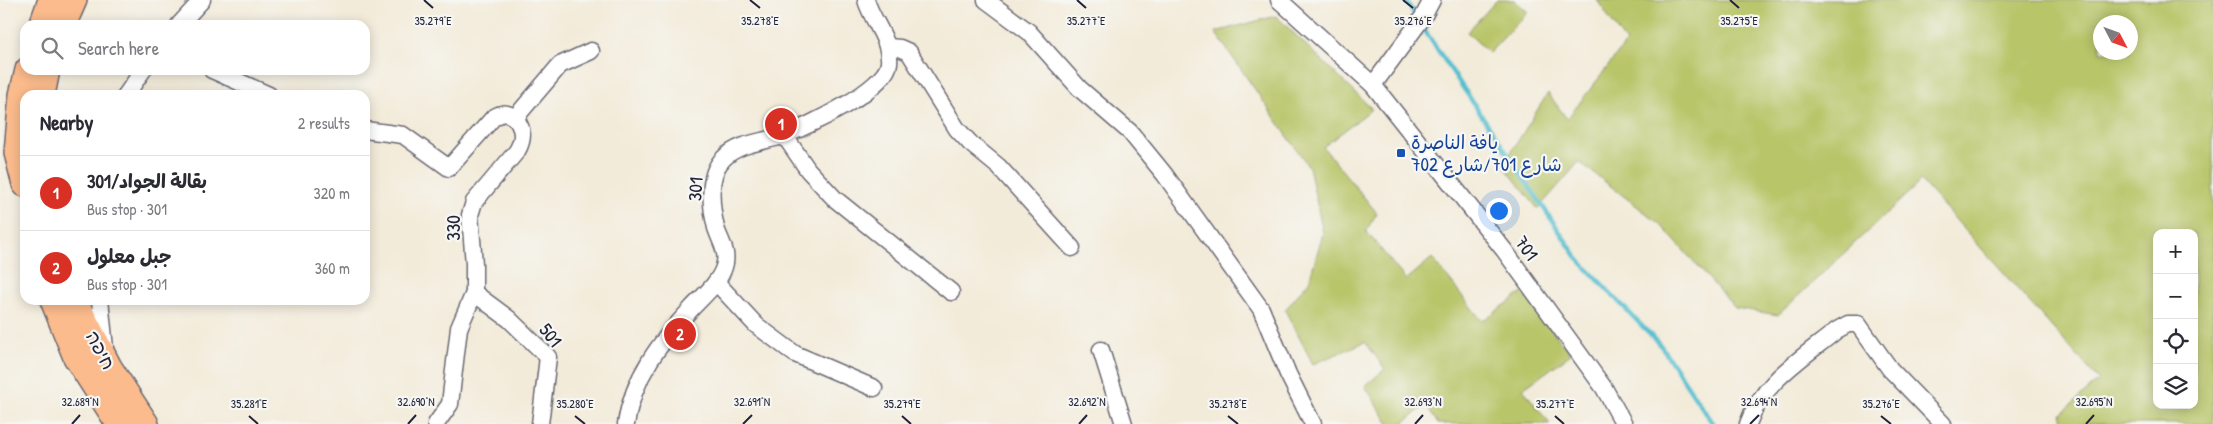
<!DOCTYPE html>
<html lang="en">
<head>
<meta charset="utf-8">
<style>
	body { margin:0; font-family:"Patrick Hand","Playpen Sans Arabic","Playpen Sans Hebrew",sans-serif; background:#f7f7f7; color:#2b2b33 }
	.controls { position:absolute; right:15px; bottom:15px; display:grid; overflow:hidden; border-radius:10px; box-shadow:0 2px 12px #0003 }
	.controls button { width:45px; height:45px; display:grid; place-items:center; padding:0; border:0; border-bottom:1px solid #e1e1e2; background:#fff; color:#2b2b33; font:25px sans-serif }
	.compass { position:absolute; left:2093px; top:15px; width:45px; height:45px; border-radius:50%; background:#fff; box-shadow:0 2px 12px #0003; rotate:131deg }
	.you { position:absolute; left:1498px; top:210px; width:18px; height:18px; margin:-12px; border:4px solid #fff; border-radius:50%; background:#1a73e8; box-shadow:0 0 0 8px #1a73e833 }
	.badge { display:grid; place-items:center; width:32px; height:32px; border-radius:50%; background:#d93025; color:#fff; font-size:16px; font-weight:700 }
	.pin { position:absolute; translate:-50% -50%; border:2px solid #fff; box-shadow:0 1px 5px #0006 }
	.list { margin:0; padding:0; list-style:none }
	h2 { display:flex; justify-content:space-between; align-items:center; height:65px; margin:0; padding:0 20px; font-size:21px }
	h2 small { font-size:16px; font-weight:400; color:#7c7c81 }
	.list li { display:grid; grid-template-columns:32px 1fr auto; gap:15px; align-items:center; box-sizing:border-box; height:75px; padding:0 20px; border-top:1px solid #e1e1e2 }
	.list b { display:block; font-size:19px; white-space:nowrap }
	.list p { margin:0; font-size:16px; white-space:nowrap; color:#7c7c81 }
	.list em { font-size:16px; font-style:normal; color:#7c7c81 }
	.icon { flex:none; width:28px; height:28px; fill:none; stroke:currentColor; stroke-width:2; stroke-linecap:round; stroke-linejoin:round }
	.map { position:relative; flex:none; width:2213px; height:424px; overflow:hidden }
	.search { position:absolute; background:#fff; box-shadow:0 2px 12px #0003; left:20px; top:20px; width:350px; height:55px; display:flex; align-items:center; gap:12px; box-sizing:border-box; padding:0 18px; border-radius:15px; color:#7c7c81; font-size:19px }
	.panel { position:absolute; background:#fff; box-shadow:0 2px 12px #0003; left:20px; top:90px; width:350px; height:215px; border-radius:15px }
	.map>svg:first-child { display:block }
	.green { fill:#b8c567; stroke:#6d7451; fill-rule:evenodd }
	.lines { fill:none; stroke-linecap:round; stroke-linejoin:round }
	.stream { stroke:#55bfd0; stroke-width:4.5 }
	.minor-casing { stroke:#6b6872; stroke-width:19 }
	.highway-casing { stroke:#6b6872; stroke-width:28 }
	.minor { stroke:#fff; stroke-width:16 }
	.highway { stroke:#fbbb8c; stroke-width:25 }
	.ticks { fill:none; stroke:#22223b; stroke-width:2 }
	.transit-dot { fill:#1a4fb4; stroke:#f6f6f2; stroke-width:2 }
	.labels { text-anchor:middle; dominant-baseline:central; stroke-width:4.5; stroke-linejoin:round; paint-order:stroke }
	.transit-label { font-size:19px; fill:#164399; stroke:#f6f6f2; text-anchor:start }
	.street-label { font-size:19px; fill:#22223b; stroke:#f6f6f2 }
	.ticks-label { font-size:12px; text-anchor:middle; fill:#22223b; stroke:#f6f6f2; stroke-width:4.5; stroke-linejoin:round; paint-order:stroke }
</style>
</head>
<body>
<div class="map">
<svg width="2213" height="424" viewBox="0 0 2213 424">
	<rect width="100%" height="100%" fill="#f6f6f2"/>
	<filter id="ink" filterUnits="userSpaceOnUse"><feTurbulence type="fractalNoise" baseFrequency=".02" numOctaves="2"/><feDisplacementMap in="SourceGraphic" scale="10" xChannelSelector="R" yChannelSelector="G"/><feConvolveMatrix kernelMatrix="1 2 1 2 8 2 1 2 1" color-interpolation-filters="sRGB"/></filter>
	<filter id="wash" filterUnits="userSpaceOnUse"><feTurbulence type="fractalNoise" baseFrequency=".0096" numOctaves="4" result="noise"/><feDisplacementMap in="SourceGraphic" scale="20" xChannelSelector="R" yChannelSelector="G"/><feGaussianBlur stdDeviation="1.12" result="paint"/><feColorMatrix in="noise" values="0 0 0 0 0 0 0 0 0 0 0 0 0 0 0 0 0 1.4 0 .05"/><feComposite in="paint" operator="in"/></filter>
	<g filter="url(#wash)">
		<rect width="100%" height="100%" fill="#f3ebd9"/>
		<g class="green">
			<path d="M1497 0H1514L1528 12 1489 53 1467 32Z"/>
			<path d="M1597 0H2213V424H2064L2061 414 2099 380 1921 181 1778 315 1735 308 1659 223 1579 162 1538 209 1503 165 1548 93 1567 119 1626 43ZM2130 22V52H2100V22ZM2157 233H2194V405H2157Z"/>
			<path d="M1276 16 1372 109 1323 147 1377 213 1366 231 1406 280 1432 258 1482 321 1522 293 1571 354 1523 389 1550 424H1438L1426 405 1402 424H1389L1365 386 1385 369 1365 342 1313 364 1285 310 1309 281 1323 233 1309 167 1215 32Z"/>
		</g>
		<g class="lines">
			<g class="stream">
				<path d="M1405 0 1417 18"/>
				<path d="M1421 25 1578 259 1661 346 1713 424"/>
			</g>
		</g>
	</g>
	<g filter="url(#ink)">
		<g class="lines">
			<defs>
				<g id="minor">
					<path d="M986 0 1029 32 1080 89 1130 132 1165 175 1261 309 1288 374 1313 424"/>
					<path d="M1279 0 1373 85 1504 250 1604 388 1624 424"/>
					<path d="M179 25 202 0"/>
					<path d="M888 47 900 48 909 52 957 129 971 144 999 167 1072 248"/>
					<path d="M212 70 269 95"/>
					<path d="M1373 85 1423 17 1432 0"/>
					<path d="M126 95 143 70"/>
					<path d="M365 130 403 135 449 168 493 118C502 112 507 112 515 118"/>
					<path d="M784 135 808 170 835 199 951 292"/>
					<path d="M716 282 756 325 795 354 874 388"/>
					<path d="M474 293 509 319 548 357 540 424"/>
					<path d="M100 300 105 348"/>
					<path d="M1101 350 1124 424"/>
					<path d="M436 424 450 404 459 328 474 293V264L470 215 474 202 517 151C524 139 524 129 515 118L560 65 591 51"/>
					<path d="M626 424C633 377 660 342 692 308 703 296 719 283 724 267 729 252 720 241 716 228 711 207 707 175 723 159 738 143 763 142 782 136 805 128 887 89 889 63 891 40 872 21 866 0"/>
					<path d="M1748 424C1762 382 1804 357 1837 330L1848 324H1858L1890 369 1943 424"/>
				</g>
				<g id="highway">
					<path d="M42 25 51 0"/>
					<path d="M63 25 74 0"/>
					<path d="M42 95 47 70"/>
					<path d="M25 184 17 153 22 95 28 70"/>
					<path d="M53 300 76 357 119 424"/>
					<path d="M74 300 109 367 146 424"/>
				</g>
			</defs>
			<use href="#minor" class="minor-casing"/>
			<use href="#highway" class="highway-casing"/>
			<use href="#minor" class="minor"/>
			<use href="#highway" class="highway"/>
		</g>
	</g>
	<path class="ticks" d="M424 0 433 8M750 0 760 8M1077 0 1086 8M1403 0 1413 8M1730 0 1739 8M249 416 258 424M575 416 585 424M902 416 911 424M1228 416 1238 424M1555 416 1564 424M1881 416 1891 424M72 424 80 415M408 424 416 415M743 424 752 415M1079 424 1087 415M1415 424 1423 415M1750 424 1759 415M2086 424 2094 415"/>
	<rect class="transit-dot" x="1396" y="148" width="10" height="10" rx="2.5"/>
	<g class="labels">
		<g class="transit-label">
			<text x="1411" y="142">يافة الناصرة<tspan x="1411" dy="22">شارع 701/شارع 702</tspan></text>
		</g>
		<g class="street-label">
			<text transform="translate(695 189) rotate(-86)">301</text>
			<text transform="translate(453 228) rotate(-90)">330</text>
			<text transform="translate(1527 248) rotate(54)">701</text>
			<text transform="translate(551 335) rotate(52)">501</text>
			<text transform="translate(101 350) rotate(62)">חיפה</text>
		</g>
	</g>
	<g class="ticks-label">
		<text x="433" y="25">35.279°E</text>
		<text x="760" y="25">35.278°E</text>
		<text x="1086" y="25">35.277°E</text>
		<text x="1413" y="25">35.276°E</text>
		<text x="1739" y="25">35.275°E</text>
		<text x="80" y="406">32.689°N</text>
		<text x="416" y="406">32.690°N</text>
		<text x="752" y="406">32.691°N</text>
		<text x="1087" y="406">32.692°N</text>
		<text x="1423" y="406">32.693°N</text>
		<text x="1759" y="406">32.694°N</text>
		<text x="2094" y="406">32.695°N</text>
		<text x="249" y="408">35.281°E</text>
		<text x="575" y="408">35.280°E</text>
		<text x="902" y="408">35.279°E</text>
		<text x="1228" y="408">35.278°E</text>
		<text x="1555" y="408">35.277°E</text>
		<text x="1881" y="408">35.276°E</text>
	</g>
</svg>
<div class="controls">
<button>+</button>
<button>−</button>
<button><svg class="icon" aria-label="locate" viewBox="0 0 24 24"><circle cx="12" cy="12" r="6"/><path d="M12 2v4M12 18v4M2 12h4M18 12h4"/></svg></button>
<button><svg class="icon" aria-label="layers" viewBox="0 0 24 24"><path d="M12 4l9 5-9 5-9-5zM3 14l9 5 9-5"/></svg></button>
</div>
<svg class="compass" viewBox="-18 -18 36 36"><path d="M0-13l5 13h-10z" fill="#e53935"/><path d="M0 13l5-13h-10z" fill="#7c7c81"/></svg>
<div class="you"></div>
<div class="pin badge" style="left:781px;top:124px">1</div>
<div class="pin badge" style="left:680px;top:334px">2</div>
<div class="search"><svg class="icon" aria-label="search" viewBox="0 0 24 24"><circle cx="10" cy="10" r="6"/><path d="M15 15l6 6"/></svg>Search here</div>
<section class="panel">
<h2>Nearby<small>2 results</small></h2>
<ul class="list">
<li><span class="badge">1</span><div><b>بقالة الجواد/301</b><p>Bus stop · 301</p></div><em>320 m</em></li>
<li><span class="badge">2</span><div><b>جبل معلول</b><p>Bus stop · 301</p></div><em>360 m</em></li>
</ul>
</section>
</div>
</body>
</html>
